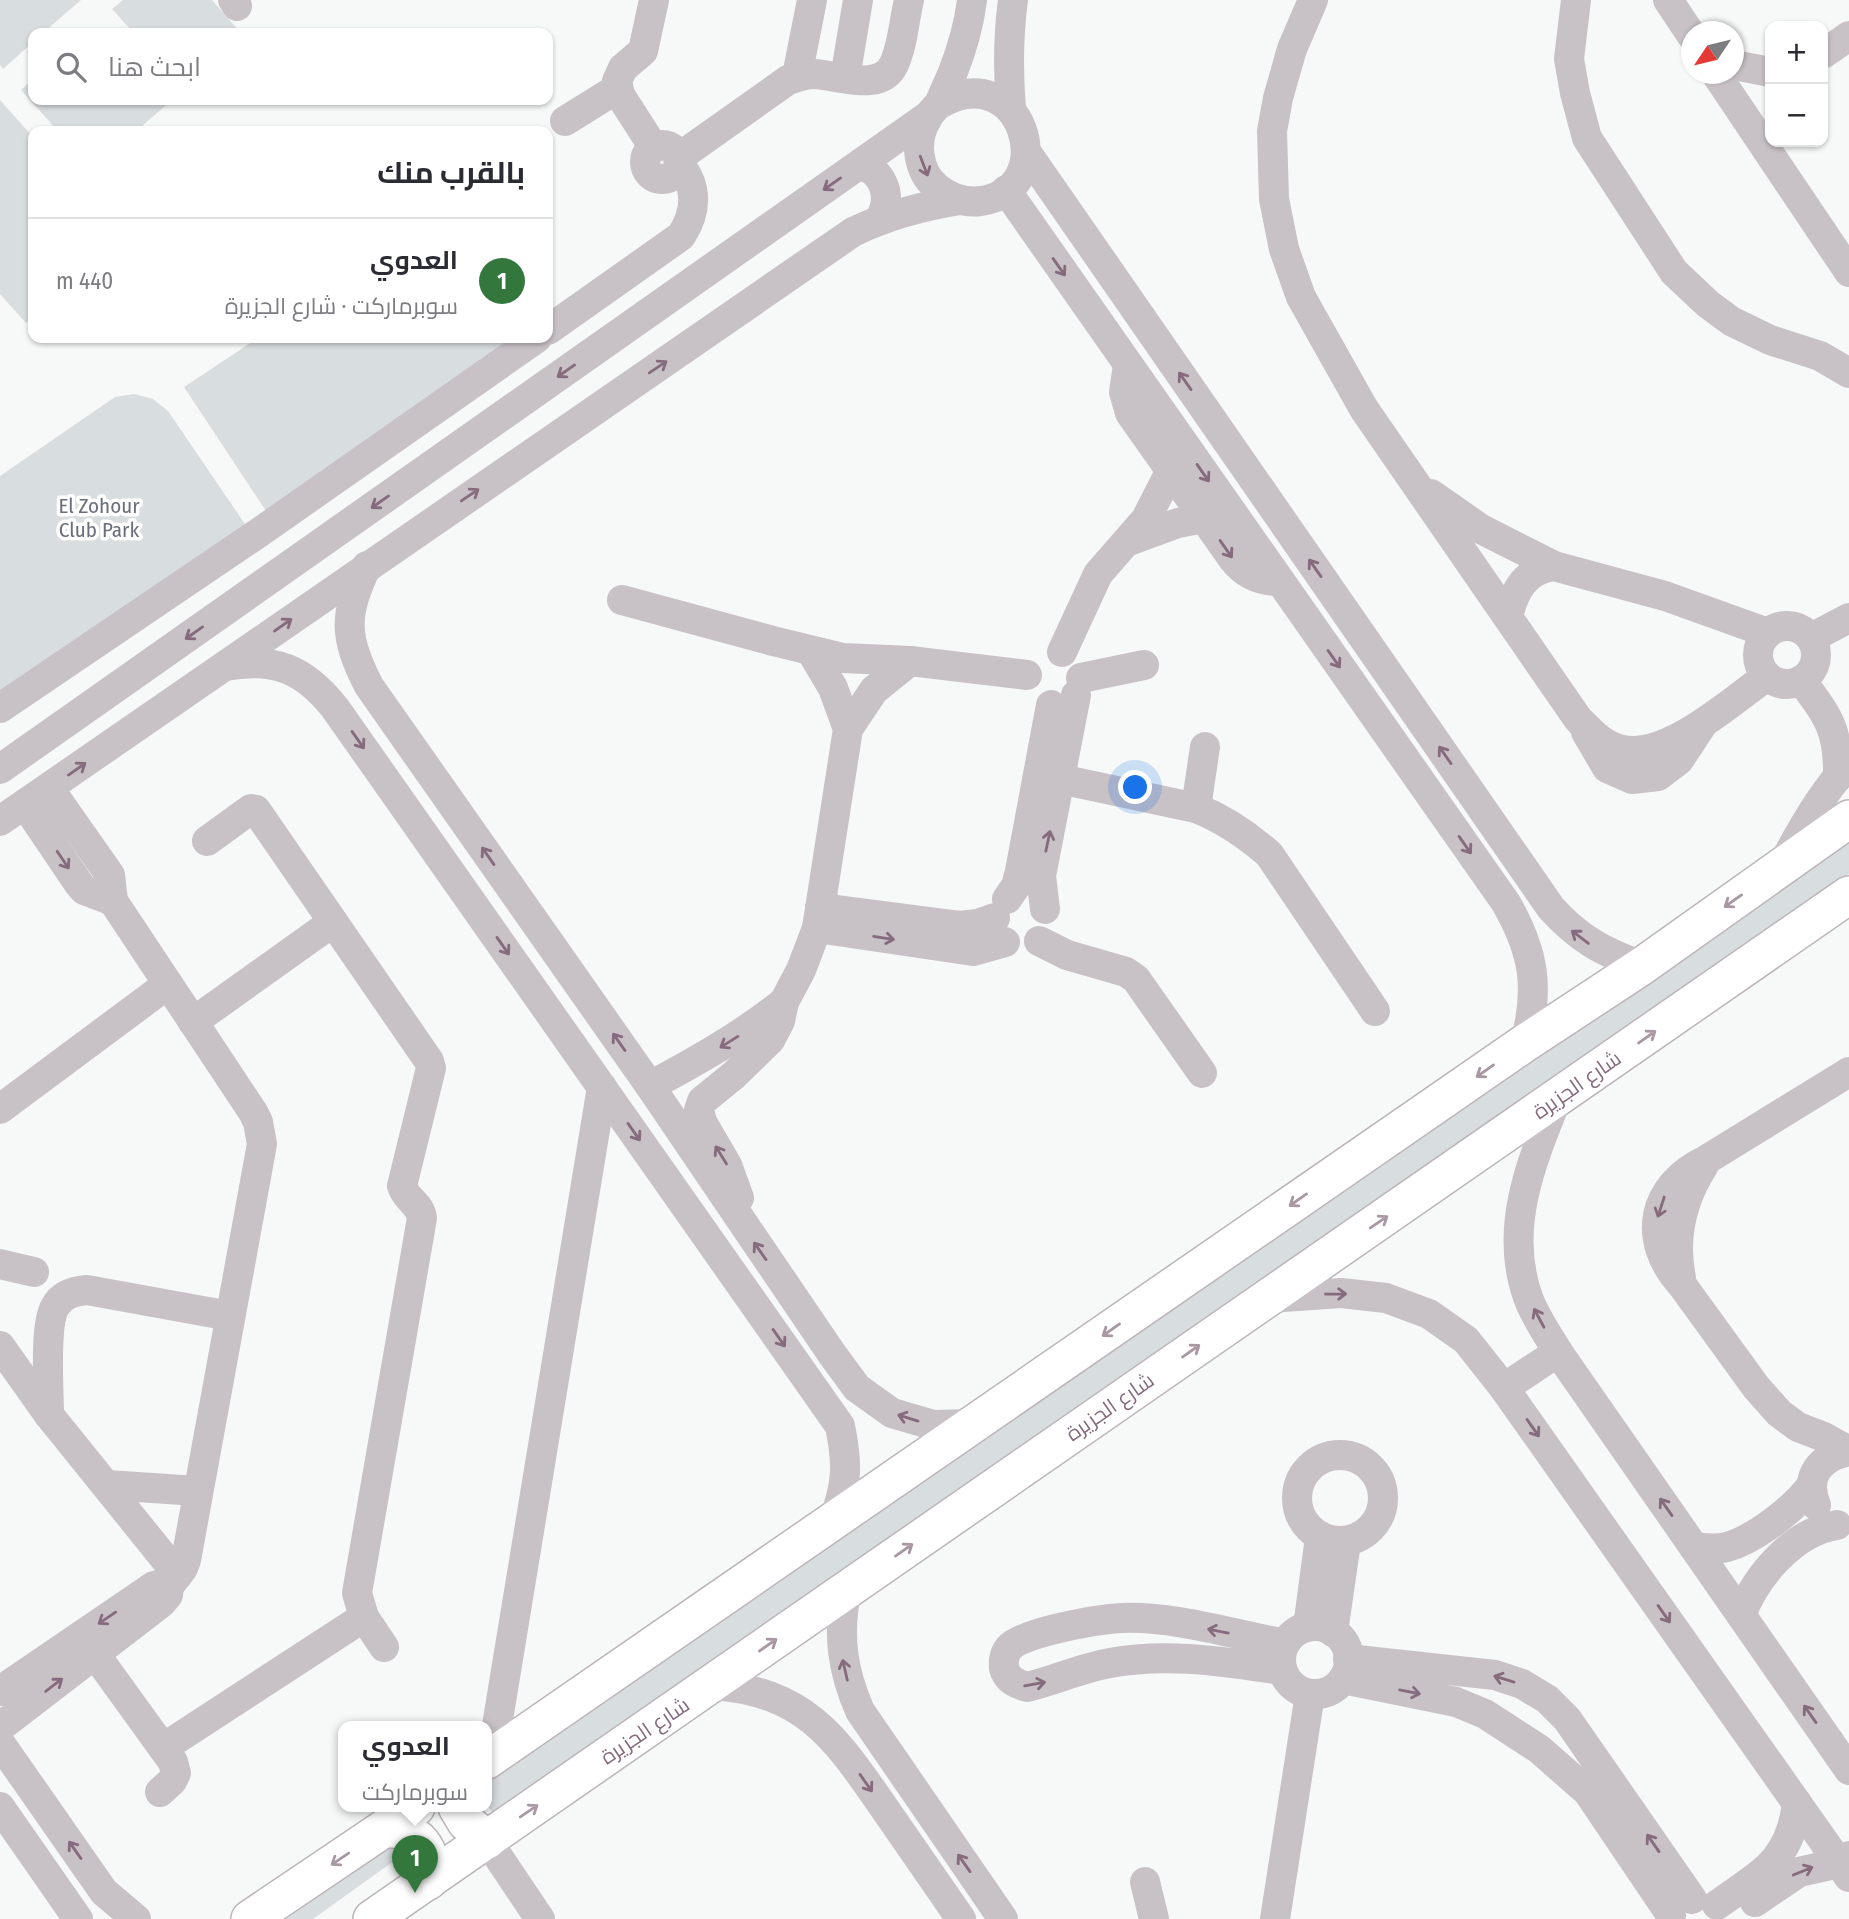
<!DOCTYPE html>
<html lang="ar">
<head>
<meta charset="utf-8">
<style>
	body { margin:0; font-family:"Fira Sans Condensed",Cairo,sans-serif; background:#f2f2f3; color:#2b2b33; direction:rtl }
	.controls { position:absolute; right:21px; top:21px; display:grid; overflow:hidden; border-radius:14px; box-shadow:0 2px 5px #0004 }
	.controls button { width:63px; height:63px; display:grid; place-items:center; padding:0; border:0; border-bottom:2px solid #e1e1e2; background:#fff; color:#2b2b33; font:35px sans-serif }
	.compass { position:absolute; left:1681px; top:21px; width:63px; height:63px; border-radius:50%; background:#fff; box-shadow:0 2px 5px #0004; rotate:235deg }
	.you { position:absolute; left:1136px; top:788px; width:24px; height:24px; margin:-18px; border:5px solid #fff; border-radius:50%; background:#1a73e8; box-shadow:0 0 0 10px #1a73e833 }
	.badge { display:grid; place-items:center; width:46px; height:46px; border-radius:50%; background:#33773d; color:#fff; font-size:23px; font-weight:700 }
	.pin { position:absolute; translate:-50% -58px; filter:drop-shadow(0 2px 4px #0008) }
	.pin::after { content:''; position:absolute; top:37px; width:24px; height:21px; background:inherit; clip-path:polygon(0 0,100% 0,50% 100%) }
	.popup { position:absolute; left:338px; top:1721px; width:154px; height:91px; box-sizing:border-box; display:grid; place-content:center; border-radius:14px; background:#fff; filter:drop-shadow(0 2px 5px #0005); font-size:23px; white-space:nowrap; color:#7c7c81 }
	.popup b { font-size:26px; color:#2b2b33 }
	.popup::after { content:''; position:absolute; left:50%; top:100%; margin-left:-14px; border:14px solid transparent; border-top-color:#fff }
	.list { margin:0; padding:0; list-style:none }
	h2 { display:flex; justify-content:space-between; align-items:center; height:91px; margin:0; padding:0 28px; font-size:30px }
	h2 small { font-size:23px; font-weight:400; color:#7c7c81 }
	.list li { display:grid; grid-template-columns:46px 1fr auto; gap:21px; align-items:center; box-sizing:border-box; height:126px; padding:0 28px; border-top:2px solid #e1e1e2 }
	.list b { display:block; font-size:26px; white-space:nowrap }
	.list p { margin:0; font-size:23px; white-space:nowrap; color:#7c7c81 }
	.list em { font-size:23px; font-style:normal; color:#7c7c81 }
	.icon { flex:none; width:38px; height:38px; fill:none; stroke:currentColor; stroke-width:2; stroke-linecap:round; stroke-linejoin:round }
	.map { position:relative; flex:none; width:1849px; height:1919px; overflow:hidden; direction:ltr }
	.search { position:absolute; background:#fff; box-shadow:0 2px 5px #0004; left:28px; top:28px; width:525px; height:77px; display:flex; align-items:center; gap:18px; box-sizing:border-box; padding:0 24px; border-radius:14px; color:#7c7c81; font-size:26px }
	.panel { position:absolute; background:#fff; box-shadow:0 2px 5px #0004; left:28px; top:126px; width:525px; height:217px; border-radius:14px; direction:rtl }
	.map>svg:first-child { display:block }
	.green { fill:#d8dddf }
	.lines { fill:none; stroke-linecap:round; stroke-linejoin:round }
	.major-casing { stroke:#bcb4ba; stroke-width:40 }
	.minor { stroke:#c8c1c6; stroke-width:30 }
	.major { stroke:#fff; stroke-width:37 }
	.oneway { stroke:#856b7d }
	.oneway2 { stroke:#aa97a4 }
	.labels { text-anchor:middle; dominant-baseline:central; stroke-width:7; stroke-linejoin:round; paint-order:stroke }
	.park-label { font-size:21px; fill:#69707c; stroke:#fff }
	.street-label { font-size:21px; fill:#856b7d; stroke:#fff }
</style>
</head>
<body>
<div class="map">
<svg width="1849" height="1919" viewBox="0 0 1849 1919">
	<rect width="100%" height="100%" fill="#f7f9f8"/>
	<g class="green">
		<path d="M0 0H81L43 33H33V42L3 69 0 65Z"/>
		<path d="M123 0H212L241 33H134L112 9Z"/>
		<path d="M33 79V100L171 101 136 131H58L21 90Z"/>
		<path d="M0 100 33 137V317L26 323 0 294Z"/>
		<path d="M258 338H527L266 511 184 387Z"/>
		<path d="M134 394 153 399 168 411 247 527 0 697V476L115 397Z"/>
		<path d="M1849 841V874L1082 1403 494 1815 487 1805V1773Z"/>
		<path d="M391 1847 398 1858 313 1919H286Z"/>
	</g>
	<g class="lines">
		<defs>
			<g id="major">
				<path d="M487 1760 1525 1043 1642 966 1849 819"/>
				<path d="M457 1807 466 1822 487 1840"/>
				<path d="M385 1829C416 1827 436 1850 428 1881"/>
				<path d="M250 1919 416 1807"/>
				<path d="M372 1919 1849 895"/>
			</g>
		</defs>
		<use href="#major" class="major-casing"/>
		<g class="minor">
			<path d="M233 0 237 6"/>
			<path d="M1313 0 1292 49 1278 98 1272 131 1274 199 1284 249 1301 297 1364 409 1578 719C1591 732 1603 746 1622 750 1667 760 1732 701 1767 676"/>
			<path d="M1576 0 1569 59 1575 93 1587 138 1674 272 1708 304 1731 321 1770 340 1820 356 1849 373"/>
			<path d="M1668 0 1692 36"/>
			<path d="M1823 54 1849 36"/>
			<path d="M1734 65 1770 72"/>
			<path d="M1716 74 1849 272"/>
			<path d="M797 76 812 0"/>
			<path d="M845 78 858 0"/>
			<path d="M938 105C1022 54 1063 189 981 201 964 203 949 198 936 187 917 170 914 140 927 119 930 112 936 108 940 102 944 92 949 82 953 72 962 49 969 25 972 0"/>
			<path d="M1011 109C1008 72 1008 37 1013 0"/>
			<path d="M565 121 618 88"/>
			<circle cx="662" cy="162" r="17"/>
			<path d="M654 148 620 95 617 81 623 68 643 51 654 0"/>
			<path d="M1027 153 1551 908C1579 939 1603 952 1642 966"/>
			<path d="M678 158 788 80C797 77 805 74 814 74 839 75 881 93 894 64 903 45 904 20 909 0"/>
			<path d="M861 164C885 174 893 198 879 220"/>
			<path d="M1006 190 1506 903C1534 952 1540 988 1525 1043"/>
			<path d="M548 330 681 236C697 212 698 186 679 164"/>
			<path d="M1128 365 1124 392 1130 413 1233 559C1245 575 1260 581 1280 581"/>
			<path d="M1431 494 1481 529 1554 566 1665 596 1768 633"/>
			<path d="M1129 541 1178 523 1204 518"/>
			<path d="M367 566C343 614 344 638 369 686L650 1086 832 1354 857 1388 892 1413 933 1425 975 1424"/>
			<path d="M622 600 773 641 843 658 910 661 1027 675"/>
			<path d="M1508 617C1514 591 1525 570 1554 566"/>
			<circle cx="1787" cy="655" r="29"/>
			<path d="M1811 638 1849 618"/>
			<path d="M811 651 833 688 848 729"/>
			<path d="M1062 652 1098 574 1146 519 1171 470"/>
			<path d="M225 666C275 657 304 669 335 708L840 1426C848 1465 847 1483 834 1520"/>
			<path d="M1081 678 1144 665"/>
			<path d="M1801 680C1828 716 1839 730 1838 777"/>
			<path d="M0 708 257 534 537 338"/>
			<path d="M1586 732 1607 768 1632 779 1658 776 1679 760 1702 725"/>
			<path d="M0 769 928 116"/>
			<path d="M1060 779 1196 808C1224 819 1246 834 1269 854L1375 1011"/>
			<path d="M49 788 110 875 113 901 253 1112 258 1122 262 1144 186 1560 183 1568 169 1586"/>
			<path d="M25 804 79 884 84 890 113 901"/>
			<path d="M1196 808 1205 747"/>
			<path d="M0 821 853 232C888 215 922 206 960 200"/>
			<path d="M207 841 251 809 256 810 429 1061 431 1068 402 1186C406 1200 420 1203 422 1218L357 1593 364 1617 384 1647"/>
			<path d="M1782 866C1801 830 1821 794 1849 764"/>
			<path d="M1007 899 1016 886 1020 871 1051 705"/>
			<path d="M820 908 959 926 978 924 995 918"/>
			<path d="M1045 909 1041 876 1076 695"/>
			<path d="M817 928 973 951 1005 942"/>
			<path d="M1039 941 1067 955 1126 972 1136 979 1202 1073"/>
			<path d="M193 1022 333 922"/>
			<path d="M650 1086C697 1061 741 1036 784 1002"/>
			<path d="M1556 1101C1530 1165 1503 1231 1529 1300 1536 1318 1548 1335 1558 1352L1849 1770"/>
			<path d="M0 1109 168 984"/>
			<path d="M739 1198 727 1165 702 1122 699 1110 702 1101 734 1075 770 1040 780 1021 784 1002 801 970 817 928 848 729 874 690 910 661"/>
			<path d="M0 1264 34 1272"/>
			<path d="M1681 1278C1673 1238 1682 1199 1704 1165"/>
			<path d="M1268 1298 1341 1293 1386 1298 1429 1314 1466 1340 1504 1388 1849 1877"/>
			<path d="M0 1346 49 1415 178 1575"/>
			<path d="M1504 1388 1558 1352"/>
			<path d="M49 1415C49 1391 44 1325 55 1307 61 1295 75 1291 87 1290L230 1316"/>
			<path d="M1849 1451 1824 1437 1798 1427 1779 1413 1756 1387 1682 1285C1641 1240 1651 1186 1706 1160L1849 1072"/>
			<circle cx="1340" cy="1498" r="43"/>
			<path d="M107 1485 198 1491"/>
			<path d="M1816 1505C1804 1476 1820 1457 1849 1451"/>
			<path d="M1694 1547C1705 1548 1716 1550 1727 1547 1755 1539 1794 1509 1811 1486"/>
			<path d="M847 1589C837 1633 842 1670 860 1711L1003 1919"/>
			<path d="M1741 1615C1756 1576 1793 1532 1837 1525"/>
			<circle cx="1315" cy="1660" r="34"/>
			<path d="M1308 1627 1320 1537"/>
			<path d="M1333 1632 1346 1542"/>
			<path d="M95 1654 173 1762 176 1773 172 1781 160 1792"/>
			<path d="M1348 1659 1495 1675 1522 1684 1547 1699 1567 1719 1692 1899"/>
			<path d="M1282 1670C1225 1662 1168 1652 1110 1663 1082 1668 1055 1680 1027 1687 1017 1684 1007 1680 1004 1668 1003 1661 1005 1652 1009 1648 1022 1632 1100 1619 1122 1618 1174 1616 1233 1634 1285 1644"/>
			<path d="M1343 1679 1456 1702 1485 1714 1539 1749 1588 1792 1671 1915"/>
			<path d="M713 1685C808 1692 837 1740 887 1812 912 1848 936 1883 961 1919"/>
			<path d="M0 1691 154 1586 162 1584 169 1586 168 1595 161 1603 0 1727"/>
			<path d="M0 1743 104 1892 136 1919"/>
			<path d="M163 1748 364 1617"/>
			<path d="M492 1756 602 1087"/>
			<path d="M0 1807 78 1919"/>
			<path d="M487 1840 540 1919"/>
			<path d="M1145 1882 1154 1919"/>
			<path d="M1755 1902 1799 1872 1839 1863 1849 1856"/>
			<path d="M1717 1905C1761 1873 1790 1862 1797 1803"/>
			<path d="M1275 1919 1310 1694"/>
		</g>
		<use href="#major" class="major"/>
	</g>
	<defs><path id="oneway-shaft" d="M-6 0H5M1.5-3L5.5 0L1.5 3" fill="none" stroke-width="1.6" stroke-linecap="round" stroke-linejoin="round" transform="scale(1.75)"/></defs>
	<g class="oneway">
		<use href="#oneway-shaft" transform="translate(924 166) rotate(69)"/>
		<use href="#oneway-shaft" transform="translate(832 184) rotate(145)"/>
		<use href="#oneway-shaft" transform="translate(1059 267) rotate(55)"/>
		<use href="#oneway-shaft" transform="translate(658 367) rotate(-34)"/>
		<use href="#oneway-shaft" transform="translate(566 371) rotate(145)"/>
		<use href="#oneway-shaft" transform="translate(1185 381) rotate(-125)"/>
		<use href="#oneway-shaft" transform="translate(1203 473) rotate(55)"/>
		<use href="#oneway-shaft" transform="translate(470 495) rotate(-34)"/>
		<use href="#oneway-shaft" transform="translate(380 502) rotate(145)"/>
		<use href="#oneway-shaft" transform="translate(1226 549) rotate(55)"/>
		<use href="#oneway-shaft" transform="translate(1315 568) rotate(-125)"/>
		<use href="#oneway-shaft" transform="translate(283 625) rotate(-35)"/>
		<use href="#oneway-shaft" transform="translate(194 633) rotate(145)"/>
		<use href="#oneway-shaft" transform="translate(1334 659) rotate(55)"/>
		<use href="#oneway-shaft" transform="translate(358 740) rotate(55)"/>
		<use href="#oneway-shaft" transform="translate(1445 755) rotate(-125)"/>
		<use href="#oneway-shaft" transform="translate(77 769) rotate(-35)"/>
		<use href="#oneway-shaft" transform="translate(1048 841) rotate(-78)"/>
		<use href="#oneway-shaft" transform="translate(1465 845) rotate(55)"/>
		<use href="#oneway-shaft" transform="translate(488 856) rotate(-125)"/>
		<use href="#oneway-shaft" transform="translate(63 860) rotate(56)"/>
		<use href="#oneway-shaft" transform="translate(1580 937) rotate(-143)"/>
		<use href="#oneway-shaft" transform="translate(884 938) rotate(9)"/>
		<use href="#oneway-shaft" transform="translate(503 946) rotate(55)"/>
		<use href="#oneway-shaft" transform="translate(619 1042) rotate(-125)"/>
		<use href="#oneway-shaft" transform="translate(729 1042) rotate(148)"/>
		<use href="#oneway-shaft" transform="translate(634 1132) rotate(55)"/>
		<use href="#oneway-shaft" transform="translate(721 1155) rotate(-122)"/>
		<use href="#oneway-shaft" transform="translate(1661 1207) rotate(108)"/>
		<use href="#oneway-shaft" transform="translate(760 1251) rotate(-125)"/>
		<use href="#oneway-shaft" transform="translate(1336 1294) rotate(-1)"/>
		<use href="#oneway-shaft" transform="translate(1539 1318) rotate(-118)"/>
		<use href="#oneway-shaft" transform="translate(779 1338) rotate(55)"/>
		<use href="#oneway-shaft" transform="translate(908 1418) rotate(-163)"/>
		<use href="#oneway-shaft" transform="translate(1533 1428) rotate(55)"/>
		<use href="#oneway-shaft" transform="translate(1666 1507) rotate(-125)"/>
		<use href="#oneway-shaft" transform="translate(1664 1614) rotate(55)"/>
		<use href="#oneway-shaft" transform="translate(107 1618) rotate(146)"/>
		<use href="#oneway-shaft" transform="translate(1218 1631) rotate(-169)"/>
		<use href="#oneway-shaft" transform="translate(845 1670) rotate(-103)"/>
		<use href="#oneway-shaft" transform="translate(1504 1679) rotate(-163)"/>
		<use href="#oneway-shaft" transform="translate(1035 1684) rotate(-10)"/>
		<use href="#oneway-shaft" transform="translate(54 1685) rotate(-37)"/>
		<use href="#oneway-shaft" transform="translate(1410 1692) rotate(11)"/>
		<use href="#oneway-shaft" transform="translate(1810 1714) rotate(-125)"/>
		<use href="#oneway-shaft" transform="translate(866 1783) rotate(55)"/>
		<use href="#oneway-shaft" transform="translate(1653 1843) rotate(-125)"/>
		<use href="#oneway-shaft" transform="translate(75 1850) rotate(-125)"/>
		<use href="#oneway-shaft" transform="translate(964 1863) rotate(-125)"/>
		<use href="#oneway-shaft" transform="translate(1803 1871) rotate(-22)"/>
	</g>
	<g class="oneway2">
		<use href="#oneway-shaft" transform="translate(1733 901) rotate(145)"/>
		<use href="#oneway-shaft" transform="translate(1647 1037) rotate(-35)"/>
		<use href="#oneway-shaft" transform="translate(1485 1071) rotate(145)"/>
		<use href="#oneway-shaft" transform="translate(1298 1200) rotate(145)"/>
		<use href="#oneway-shaft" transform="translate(1379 1222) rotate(-34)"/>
		<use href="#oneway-shaft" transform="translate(1111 1330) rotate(145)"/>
		<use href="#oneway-shaft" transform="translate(1191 1351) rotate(-35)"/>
		<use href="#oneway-shaft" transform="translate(904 1550) rotate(-35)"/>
		<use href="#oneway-shaft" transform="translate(768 1645) rotate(-35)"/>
		<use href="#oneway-shaft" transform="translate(529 1811) rotate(-34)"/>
		<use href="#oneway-shaft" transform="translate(340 1859) rotate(146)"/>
	</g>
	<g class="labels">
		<g class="park-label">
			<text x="99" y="506">El Zohour<tspan x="99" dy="24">Club Park</tspan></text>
		</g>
		<g class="street-label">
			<text transform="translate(1577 1085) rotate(-35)">شارع الجزيرة</text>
			<text transform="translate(1110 1407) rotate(-35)">شارع الجزيرة</text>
			<text transform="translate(645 1731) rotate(-34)">شارع الجزيرة</text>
		</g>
	</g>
</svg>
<div class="controls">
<button>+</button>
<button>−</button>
</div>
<svg class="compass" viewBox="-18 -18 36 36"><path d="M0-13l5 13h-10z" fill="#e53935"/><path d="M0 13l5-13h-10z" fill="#7c7c81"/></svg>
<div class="you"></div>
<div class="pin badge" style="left:415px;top:1893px">1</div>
<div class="popup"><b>العدوي</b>سوبرماركت</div>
<div class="search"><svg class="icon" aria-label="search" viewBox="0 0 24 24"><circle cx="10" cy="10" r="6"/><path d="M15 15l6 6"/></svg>ابحث هنا</div>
<section class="panel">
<h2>بالقرب منك<small></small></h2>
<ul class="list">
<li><span class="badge">1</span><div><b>العدوي</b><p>سوبرماركت · شارع الجزيرة</p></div><em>440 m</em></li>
</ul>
</section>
</div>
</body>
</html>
